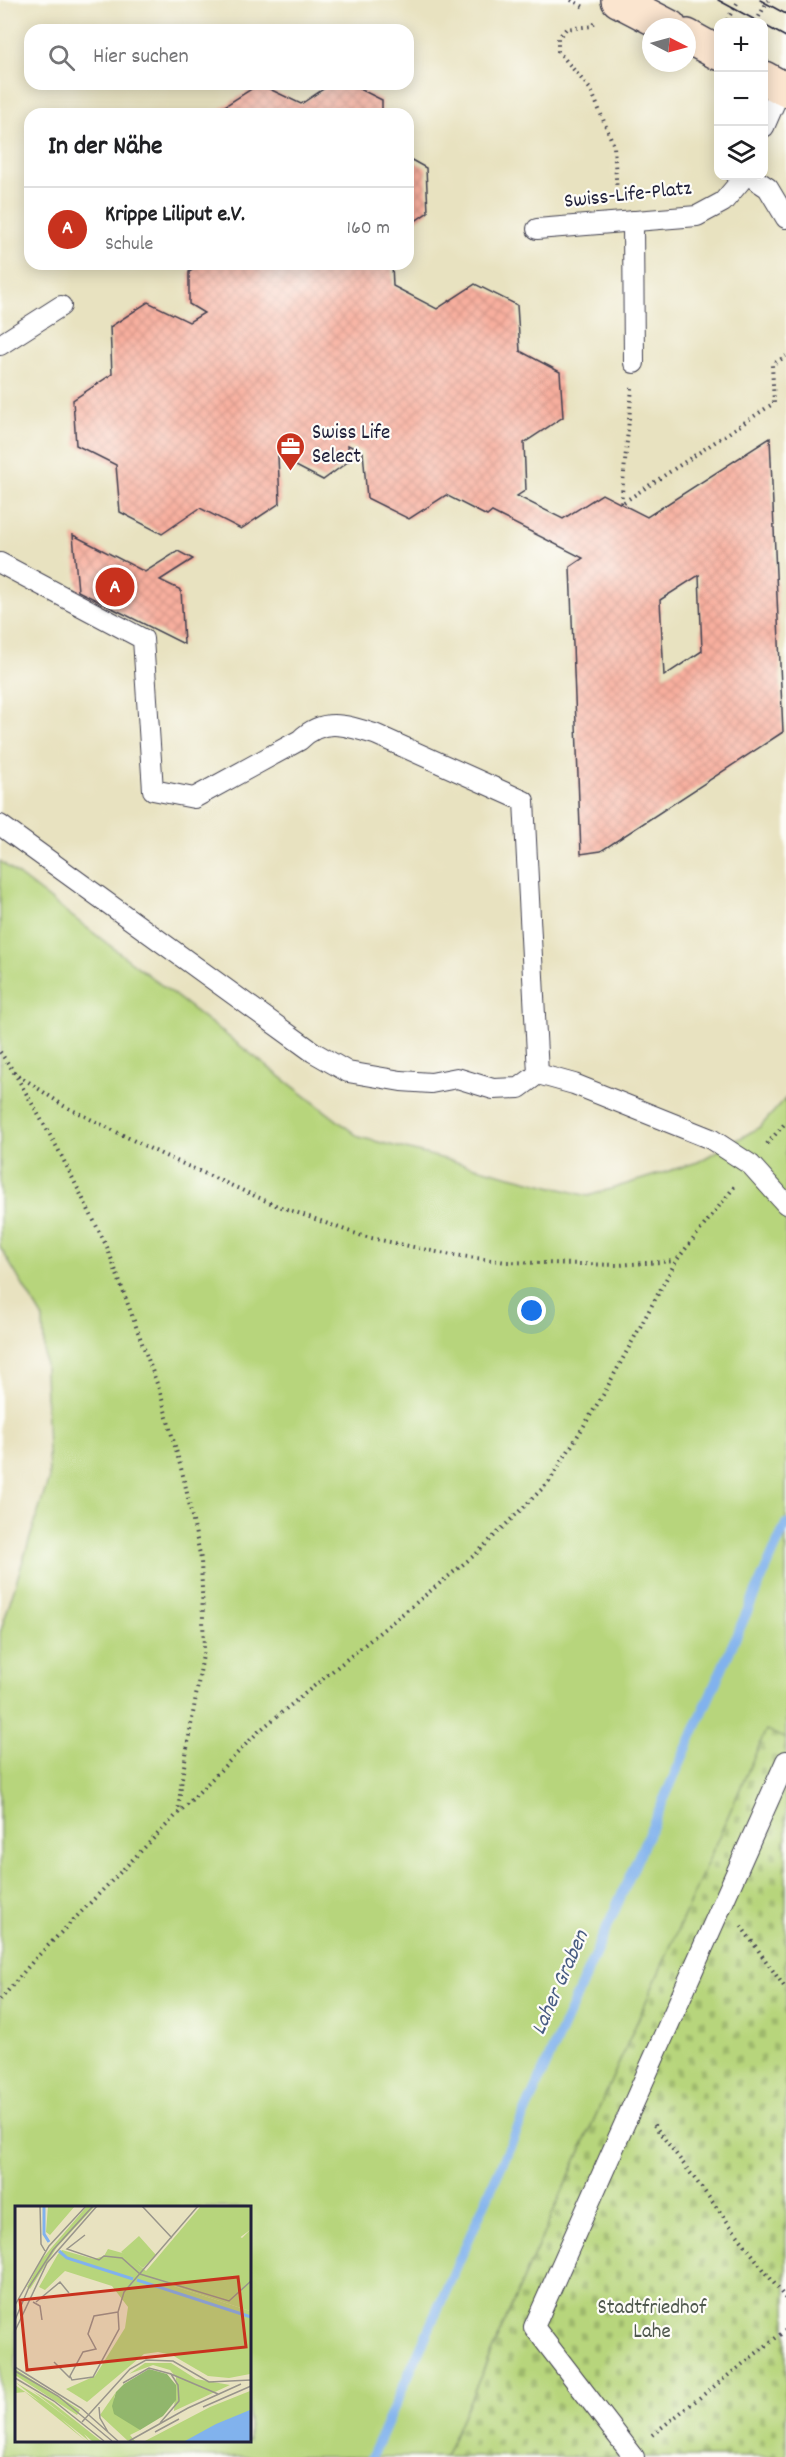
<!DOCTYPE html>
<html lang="de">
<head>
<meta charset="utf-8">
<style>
	body { margin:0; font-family:Dekko,sans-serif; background:#f6f6f6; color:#202124 }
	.controls { position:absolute; right:18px; top:18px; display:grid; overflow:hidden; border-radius:12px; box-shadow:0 3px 15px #0003 }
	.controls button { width:54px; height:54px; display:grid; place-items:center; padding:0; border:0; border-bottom:2px solid #e0e0e0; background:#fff; color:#202124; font:30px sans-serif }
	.compass { position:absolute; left:642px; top:18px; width:54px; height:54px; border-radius:50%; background:#fff; box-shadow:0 3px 15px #0003; rotate:96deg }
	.you { position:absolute; left:532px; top:1311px; width:21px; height:21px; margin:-15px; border:4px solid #fff; border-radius:50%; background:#1a73e8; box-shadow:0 0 0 9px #1a73e833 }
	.badge { display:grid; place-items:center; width:39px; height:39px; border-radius:50%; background:#c8321e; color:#fff; font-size:20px; font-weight:700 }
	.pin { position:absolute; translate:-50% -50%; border:3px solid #fff; box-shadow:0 2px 6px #0006 }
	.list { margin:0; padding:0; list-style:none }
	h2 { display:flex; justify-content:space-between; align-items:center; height:78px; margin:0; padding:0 24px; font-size:26px }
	h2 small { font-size:20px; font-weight:400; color:#757577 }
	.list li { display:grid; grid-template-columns:39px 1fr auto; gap:18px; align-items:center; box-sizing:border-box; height:84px; padding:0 24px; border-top:2px solid #e0e0e0 }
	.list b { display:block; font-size:22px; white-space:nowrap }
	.list p { margin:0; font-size:20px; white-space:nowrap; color:#757577 }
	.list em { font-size:20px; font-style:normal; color:#757577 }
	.icon { flex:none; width:33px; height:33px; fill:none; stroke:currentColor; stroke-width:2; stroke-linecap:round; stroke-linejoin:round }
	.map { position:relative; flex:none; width:786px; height:2457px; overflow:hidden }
	.search { position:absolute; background:#fff; box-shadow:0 3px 15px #0003; left:24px; top:24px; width:390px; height:66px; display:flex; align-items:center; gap:15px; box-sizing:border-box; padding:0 21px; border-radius:18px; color:#757577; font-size:22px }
	.panel { position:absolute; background:#fff; box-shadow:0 3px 15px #0003; left:24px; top:108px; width:390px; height:162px; border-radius:18px }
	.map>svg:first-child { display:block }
	.green { fill:#b7d57c; stroke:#6c7c5c; stroke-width:1.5; fill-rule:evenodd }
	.cemetery { fill:url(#cemetery-stones); stroke:#6c7c5c; stroke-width:1.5 }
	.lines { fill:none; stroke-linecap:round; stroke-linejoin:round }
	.stream { stroke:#81b2ed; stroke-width:10 }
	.building { fill:url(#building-cross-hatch); fill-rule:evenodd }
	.service-casing { stroke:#403f4f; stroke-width:22 }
	.secondary-casing { stroke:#403f4f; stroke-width:36 }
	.path { stroke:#403f4f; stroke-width:4; stroke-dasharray:1.5 4.5; stroke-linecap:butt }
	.service { stroke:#fff; stroke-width:20 }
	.secondary { stroke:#fbe5cf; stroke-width:33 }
	.tram { stroke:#22223b; stroke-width:1.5 }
	.labels { text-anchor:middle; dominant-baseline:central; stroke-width:4.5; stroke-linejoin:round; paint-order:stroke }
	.street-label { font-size:21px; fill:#22223b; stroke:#fdfcf7 }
	.poi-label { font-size:21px; fill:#22223b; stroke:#fdfcf7; text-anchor:start }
	.park-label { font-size:21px; fill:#4f584e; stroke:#fdfcf7 }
	.water-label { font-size:22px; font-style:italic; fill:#485c82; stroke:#fdfcf7 }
	.inset-river { fill:none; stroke:#81b2ed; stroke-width:3 }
	.inset-road { fill:none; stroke:#99958b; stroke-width:1.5 }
	.view { fill:#c8321e; fill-opacity:0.15; stroke:#c8321e; stroke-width:3 }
	.inset-edge { fill:none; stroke:#22223b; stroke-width:3 }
</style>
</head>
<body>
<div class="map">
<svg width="786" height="2457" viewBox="0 0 786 2457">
	<defs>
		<pattern id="cemetery-stones" width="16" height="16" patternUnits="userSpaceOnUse" patternTransform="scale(1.5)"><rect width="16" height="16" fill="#b7d57c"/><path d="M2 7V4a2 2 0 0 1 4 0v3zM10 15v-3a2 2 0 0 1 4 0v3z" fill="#9db76c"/></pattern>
		<pattern id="building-cross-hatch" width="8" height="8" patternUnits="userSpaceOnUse" patternTransform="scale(1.5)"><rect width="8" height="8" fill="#f8af9e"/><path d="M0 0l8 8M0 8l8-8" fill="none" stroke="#d49689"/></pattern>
	</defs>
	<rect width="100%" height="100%" fill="#fdfcf7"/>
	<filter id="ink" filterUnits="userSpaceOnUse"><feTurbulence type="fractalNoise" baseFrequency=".0167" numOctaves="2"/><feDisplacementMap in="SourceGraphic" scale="12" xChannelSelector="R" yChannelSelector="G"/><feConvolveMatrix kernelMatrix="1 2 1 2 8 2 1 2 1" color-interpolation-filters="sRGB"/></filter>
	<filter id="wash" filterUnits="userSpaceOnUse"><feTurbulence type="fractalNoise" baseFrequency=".008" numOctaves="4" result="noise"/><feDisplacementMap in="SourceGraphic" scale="24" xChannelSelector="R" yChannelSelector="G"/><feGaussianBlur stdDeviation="1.35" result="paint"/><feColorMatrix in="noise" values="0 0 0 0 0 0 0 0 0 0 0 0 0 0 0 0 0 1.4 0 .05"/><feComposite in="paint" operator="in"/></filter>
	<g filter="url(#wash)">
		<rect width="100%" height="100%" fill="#e8e2c0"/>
		<path class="green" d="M0 861 359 1137 588 1196 698 1162 760 1127 786 1098V1739L766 1731 445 2457H0V1633L49 1478 43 1319 0 1247ZM16 2208H249V2440H16Z"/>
		<path class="cemetery" d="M766 1730 786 1739V2457H445Z"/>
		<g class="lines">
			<path class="stream" d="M372 2457 786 1524"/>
		</g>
		<g id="blocks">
			<g class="building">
				<path d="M259 84 301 104 331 84H350L382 100V114H221L220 109Z"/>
				<path d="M408 158 426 168 428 212 408 226Z"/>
				<path d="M202 264H392L393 286 437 309 475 284 517 305 520 351 560 372 563 417 524 443 526 490 517 496 563 519 602 494 647 517 770 438 783 732 601 851 581 854 570 567 583 558 492 512 487 516 446 495 409 519 367 498 363 452 348 445 349 461 323 480 294 465 293 447 278 456 280 503 241 529 200 508 162 534 120 512 116 465 76 445 73 400 112 374 110 327 148 302 189 322 204 313 189 304V272ZM699 575 702 651 664 676 660 600Z"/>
				<path d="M73 535 145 572 178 551 193 559 160 580 181 590 184 644 78 591Z"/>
			</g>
		</g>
	</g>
	<g filter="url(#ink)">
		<use href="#blocks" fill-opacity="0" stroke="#403f4f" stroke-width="1.5"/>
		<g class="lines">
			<defs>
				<g id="service">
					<path d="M764 127 781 88"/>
					<path d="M750 176 768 188 786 218"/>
					<path d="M633 221 634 363"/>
					<path d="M537 229 697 216 723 202 745 176"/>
					<path d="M0 345 61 306"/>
					<path d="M0 563 143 639 153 790 194 798 300 740C324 716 348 726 377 735L524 801 538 1074"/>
					<path d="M0 825 313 1052 348 1072 401 1081 431 1083 457 1078 493 1089 519 1088 538 1074"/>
					<path d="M538 1074 574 1084 711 1139 751 1165 786 1204"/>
					<path d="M634 2457 534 2327 786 1761"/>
				</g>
				<g id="secondary">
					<path d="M618 0 670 27"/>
					<path d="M687 36 718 53"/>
					<path d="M764 78 786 90"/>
				</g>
			</defs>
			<use href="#service" class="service-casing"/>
			<use href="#secondary" class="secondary-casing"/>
			<g class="path">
				<path d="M571 0 584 7"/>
				<path d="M727 20 739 0"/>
				<path d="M756 22 768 0"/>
				<path d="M594 23 592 26 566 29 558 38V51L591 90 614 146 617 194"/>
				<path d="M632 388 621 504 774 403 772 365 786 356"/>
				<path d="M0 1052 14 1072 64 1106 163 1155 273 1204 362 1236 446 1254 506 1262 618 1265 675 1261"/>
				<path d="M14 1072 58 1149 107 1247 160 1392 184 1479 201 1559 204 1649 182 1778 178 1812"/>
				<path d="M767 1144 786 1122"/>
				<path d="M741 1926 786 1989"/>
				<path d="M0 2000 34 1960 259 1731 477 1553 549 1482 603 1395 676 1261 735 1186"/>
				<path d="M654 2125 786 2299"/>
				<path d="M652 2435 786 2330"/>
			</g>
			<use href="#service" class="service"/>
			<use href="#secondary" class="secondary"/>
			<g class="tram">
				<path d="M718 0 759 22"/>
				<path d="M760 0 786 14"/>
				<path d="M764 25 786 37"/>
			</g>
		</g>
	</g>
	<defs>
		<symbol id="office-pin" viewBox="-11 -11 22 30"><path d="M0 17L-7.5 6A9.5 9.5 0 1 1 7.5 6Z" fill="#c8321e" stroke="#fdfcf7"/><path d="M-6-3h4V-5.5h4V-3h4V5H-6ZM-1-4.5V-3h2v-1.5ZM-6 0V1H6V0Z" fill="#fff"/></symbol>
	</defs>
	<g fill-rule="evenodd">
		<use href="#office-pin" x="274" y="430" width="33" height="45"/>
	</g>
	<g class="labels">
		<g class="street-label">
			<text transform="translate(628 196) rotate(-6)">Swiss-Life-Platz</text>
		</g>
		<g class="poi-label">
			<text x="312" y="434">Swiss Life<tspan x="312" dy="24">Select</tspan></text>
		</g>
		<g class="park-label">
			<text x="652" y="2309">Stadtfriedhof<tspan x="652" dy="24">Lahe</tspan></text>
		</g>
		<g class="water-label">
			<text transform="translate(561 1983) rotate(-66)">Laher Graben</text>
		</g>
	</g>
	<g transform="translate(15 2206)">
		<rect width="236" height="236" fill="#e8e2c0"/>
		<path d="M33 0H60L35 29 31 26ZM72 0H80L42 41 15 83 12 81 26 54ZM186 0H235V24L159 80 235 105V168L214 172 193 170 157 149 143 146 129 148 72 196 51 183 80 170 110 122 113 101 97 80 50 65 30 84 24 81 43 48 47 44 79 53 89 50 93 43 111 48 131 65ZM130 157H156L181 173 215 179 159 205 161 171 155 164 138 159 114 168ZM0 163 65 204 62 209 0 169ZM0 176 23 190 59 217 18 185 38 197 86 235H77L69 228 74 235ZM0 179 34 202 71 235 10 186 0 187ZM235 185V235H130L195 201ZM101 186 99 192 125 224 115 229 120 235H113L85 209Z" fill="#b7d57c"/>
		<path d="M134 163 152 168 161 179V194L148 210 125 224 99 208 97 200 101 186 109 178Z" fill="#91b66c"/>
		<path d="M195 13 227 32 235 24V105L159 80 156 75 155 62ZM124 30 141 49 128 62 106 46Z" fill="#b7d57c"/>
		<path d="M235 204V235H170L201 218Z" fill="#81b2ed"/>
		<path class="inset-river" d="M29 0V28L34 36M44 45 52 52 118 73M122 74 236 111"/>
		<path class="inset-road" d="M25 0 26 38 30 45M127 0 157 32M70 29 52 43 84 54 89 50 107 52 125 68 214 95 236 75M18 96 25 100 27 114M21 96 45 76 54 87M0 99 34 40 71 0M103 106 79 110 73 128 81 143 68 146 55 170 57 174 78 171 104 123 103 106 109 86 183 0M0 114 14 81 38 44 78 0M0 125 32 57 82 0M39 156 55 172M0 161 66 202 103 235M0 165 43 190 97 235M156 168 203 188M0 172 39 195 89 235M108 177 134 162 156 168 163 179 164 195 145 217M84 201 85 212 93 226M188 201 236 180M67 216 115 163 131 154 158 155 194 176 236 174M140 226 164 213M114 235 173 202 226 178"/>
		<path class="view" d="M223 71 231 141 12 164 5 94Z"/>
		<rect width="236" height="236" class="inset-edge"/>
	</g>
</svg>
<div class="controls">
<button>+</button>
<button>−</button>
<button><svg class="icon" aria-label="layers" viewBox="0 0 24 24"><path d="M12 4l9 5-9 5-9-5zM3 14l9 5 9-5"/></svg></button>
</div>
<svg class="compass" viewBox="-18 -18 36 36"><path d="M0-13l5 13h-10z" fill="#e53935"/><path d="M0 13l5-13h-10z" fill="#757577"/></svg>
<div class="you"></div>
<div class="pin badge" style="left:115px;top:587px">A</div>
<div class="search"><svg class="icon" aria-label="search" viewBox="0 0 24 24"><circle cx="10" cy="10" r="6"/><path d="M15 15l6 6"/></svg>Hier suchen</div>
<section class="panel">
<h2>In der Nähe<small></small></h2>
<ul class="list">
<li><span class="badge">A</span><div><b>Krippe Liliput e.V.</b><p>Schule</p></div><em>160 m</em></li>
</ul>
</section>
</div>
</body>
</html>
